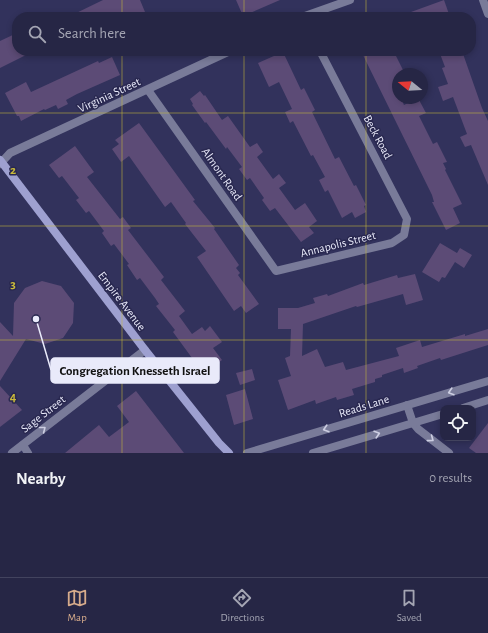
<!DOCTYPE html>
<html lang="en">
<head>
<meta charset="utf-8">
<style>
	body { margin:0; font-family:"Alegreya Sans",sans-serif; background:#2e2e4c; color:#f1f3f6 }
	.controls { position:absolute; right:12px; bottom:12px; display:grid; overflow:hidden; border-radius:8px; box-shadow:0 2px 6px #0003 }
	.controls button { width:36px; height:36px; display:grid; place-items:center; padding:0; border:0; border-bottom:1px solid #42435e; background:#262645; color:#f1f3f6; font:20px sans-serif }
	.compass { position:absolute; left:392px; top:68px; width:36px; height:36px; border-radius:50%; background:#262645; box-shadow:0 2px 6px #0003; rotate:288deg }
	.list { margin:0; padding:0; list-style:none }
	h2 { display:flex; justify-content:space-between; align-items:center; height:52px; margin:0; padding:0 16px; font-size:17px }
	h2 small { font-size:13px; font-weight:400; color:#a4a5b3 }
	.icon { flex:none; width:22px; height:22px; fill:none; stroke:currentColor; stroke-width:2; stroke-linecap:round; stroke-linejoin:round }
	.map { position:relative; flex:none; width:488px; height:453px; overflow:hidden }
	.search { position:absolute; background:#262645; box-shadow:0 2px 6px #0003; left:12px; right:12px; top:12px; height:44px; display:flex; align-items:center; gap:10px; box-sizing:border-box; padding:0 14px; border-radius:16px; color:#a4a5b3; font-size:15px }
	.sheet { height:124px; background:#262645 }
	nav { display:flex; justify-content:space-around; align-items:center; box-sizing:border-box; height:56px; border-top:1px solid #42435e; background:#262645; font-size:11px; color:#a4a5b3 }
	nav a { display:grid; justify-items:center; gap:2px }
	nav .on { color:#d6ab8b }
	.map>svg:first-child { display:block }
	.building { fill:#5c4b76 }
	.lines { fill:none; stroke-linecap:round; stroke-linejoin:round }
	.minor { stroke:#797b99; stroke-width:8 }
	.secondary { stroke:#9ea0d0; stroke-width:8 }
	.oneway { stroke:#cdcee2 }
	.grid { fill:none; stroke:#caba3a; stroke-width:1; stroke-opacity:0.55 }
	.labels { text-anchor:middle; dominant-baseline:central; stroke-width:3; stroke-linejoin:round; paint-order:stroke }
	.street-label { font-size:12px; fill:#e9eafa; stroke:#292850 }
	.grid-label { font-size:13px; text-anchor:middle; font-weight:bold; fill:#caba3a; stroke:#292850; stroke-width:3; stroke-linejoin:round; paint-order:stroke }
	.leader { fill:none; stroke:#e9eafa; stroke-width:1.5 }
	.callout-dot { fill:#e9eafa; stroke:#292850; stroke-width:1.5 }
	.callout { fill:#e9eafa; stroke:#e9eafa; stroke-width:1.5 }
	.callout-label { font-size:13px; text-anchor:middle; font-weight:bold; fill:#111 }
</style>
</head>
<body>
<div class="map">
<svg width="488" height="453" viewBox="0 0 488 453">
	<rect width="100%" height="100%" fill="#32325c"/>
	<g class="building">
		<path d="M103 0H140L145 12 135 17H68Z"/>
		<path d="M236 0H280L243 16Z"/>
		<path d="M444 0 450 17H400V16Z"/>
		<path d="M17 33V51H34L0 68V41Z"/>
		<path d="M361 51H392L396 56 405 74H398V98H401L404 105 418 98 426 113 419 116 433 144 437 142 447 162 443 163 446 169 445 170 462 204 453 208 460 223 446 230 432 202H434L432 195Z"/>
		<path d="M439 51H462L482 108 488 121V185L471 145 465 147 460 137 467 134 453 97 443 101 438 87 448 84 442 68 445 67Z"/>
		<path d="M283 52 301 90 304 88 315 110 312 112 335 159 339 157 354 186 356 185 366 205 364 206 366 212 355 218 352 212 342 218 328 190 325 192 319 180 325 177 313 155 311 156 293 121 290 123 285 112 292 109 279 82 269 87 258 63Z"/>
		<path d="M112 57 120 75 77 94 66 100 68 104 58 109 56 105 45 110 44 109 21 121 19 116H17L5 93 26 82 31 92 98 61 99 63Z"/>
		<path d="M200 91 204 96 205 95 222 120 228 116 250 147 257 143 263 152 257 157 273 179 279 174 286 183 279 188 295 210 305 203 317 221 309 227 314 233 301 242 275 208 270 211 262 200 264 198 250 178 247 180 239 169 242 167 227 147 226 149 206 122 205 123 192 105 193 104 190 99Z"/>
		<path d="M139 123 195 200 193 201 215 228 214 229 239 265 236 268 240 273 238 275 259 304 246 313 241 306 234 311 197 257 206 251 185 224 186 223 171 202 165 207 129 156 121 162 112 149 119 144 115 140Z"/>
		<path d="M75 146 94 172 87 177 120 219 123 217 131 228 128 230 164 277 161 280 185 311 179 316 192 334 202 327 205 331 210 326 222 342 213 348 222 360 203 373 173 332 175 330 156 306 159 304 155 298 140 278 137 280 127 265 129 264 114 244 111 246 102 233 104 231 89 211 86 213 76 200 79 198 62 176 59 178 49 165Z"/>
		<path d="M440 243 457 253 460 248 472 255 464 268 455 262 445 278 442 277 439 282 422 272Z"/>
		<path d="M415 274 423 300 406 305 403 294 357 307 356 306 303 324 302 356 317 349 325 367 343 362 346 370 399 356 396 348 420 340 422 347 465 334V336L488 329V345L441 360 440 358 417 366 418 368 404 373 403 368 382 375V377L375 379V382L352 389 354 395 337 400 336 397 316 404 315 400 288 410 278 380 291 376 285 358 290 356 291 329H278V308H298L315 303 313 298 327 294 328 296 363 283 364 285 397 275 398 278Z"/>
		<path d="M42 281 61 286 74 303 73 323 63 338 45 344 26 339 0 381V322L13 336 14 303 25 288Z"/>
		<path d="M252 369 255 380 240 385 236 373Z"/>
		<path d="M0 386 22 410 0 427Z"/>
		<path d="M245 389 253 419 234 425 226 395Z"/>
		<path d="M136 391 184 453H65L99 425 109 437 129 422 117 406Z"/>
		<path d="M488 423V453H476L469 448Z"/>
	</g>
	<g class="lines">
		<g class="minor">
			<path d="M483 0 488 14"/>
			<path d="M302 17 350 0"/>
			<path d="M148 90 276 271 392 243 404 235 407 219 320 51"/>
			<path d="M0 164 10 153 230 51"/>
			<path d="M407 405 413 423 418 429 449 453"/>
			<path d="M463 408 488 400"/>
			<path d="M23 445 28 453"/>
			<path d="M12 453 145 350"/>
			<path d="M247 453 488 381"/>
			<path d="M313 453 443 414"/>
		</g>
		<path class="secondary" d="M0 160 145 350 219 443 229 453"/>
	</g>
	<defs><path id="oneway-chevron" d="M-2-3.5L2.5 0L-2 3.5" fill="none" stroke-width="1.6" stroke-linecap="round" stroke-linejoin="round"/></defs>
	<g class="oneway">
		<use href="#oneway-chevron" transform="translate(451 392) rotate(163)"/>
		<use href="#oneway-chevron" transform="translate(43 429) rotate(-38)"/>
		<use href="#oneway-chevron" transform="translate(326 429) rotate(163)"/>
		<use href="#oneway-chevron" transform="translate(377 434) rotate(-17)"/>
		<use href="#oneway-chevron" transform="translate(431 439) rotate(37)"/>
	</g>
	<path class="grid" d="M122 0V17M244 0V17M366 0V17M122 51V453M244 51V453M366 51V453M0 113H488M0 226H488M0 340H488"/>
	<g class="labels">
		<g class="street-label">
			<text transform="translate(109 95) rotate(-25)">Virginia Street</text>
			<text transform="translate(378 137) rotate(62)">Beck Road</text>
			<text transform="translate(222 174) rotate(55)">Almont Road</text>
			<text transform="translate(338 244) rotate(-14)">Annapolis Street</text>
			<text transform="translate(122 301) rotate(53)">Empire Avenue</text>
			<text transform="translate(364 406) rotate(-17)">Reads Lane</text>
			<text transform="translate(43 414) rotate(-38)">Sage Street</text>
		</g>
	</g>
	<g class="grid-label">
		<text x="13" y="174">2</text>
		<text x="13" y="288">3</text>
		<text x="13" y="401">4</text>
	</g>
	<path class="leader" d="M36 319L51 370"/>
	<circle class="callout-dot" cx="36" cy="319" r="4"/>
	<rect class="callout" x="51" y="358" width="168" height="25" rx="4"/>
	<g class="callout-label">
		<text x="135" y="375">Congregation Knesseth Israel</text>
	</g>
</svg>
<div class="controls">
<button><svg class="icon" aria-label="locate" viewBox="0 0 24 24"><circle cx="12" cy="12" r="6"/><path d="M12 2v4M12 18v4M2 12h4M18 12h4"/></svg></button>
</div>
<svg class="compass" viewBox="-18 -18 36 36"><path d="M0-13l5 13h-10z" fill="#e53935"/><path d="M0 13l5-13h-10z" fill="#a4a5b3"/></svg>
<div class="search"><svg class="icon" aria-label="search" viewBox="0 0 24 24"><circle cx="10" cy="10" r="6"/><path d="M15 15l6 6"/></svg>Search here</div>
</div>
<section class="sheet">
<h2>Nearby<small>0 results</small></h2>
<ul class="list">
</ul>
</section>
<nav>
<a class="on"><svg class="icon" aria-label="map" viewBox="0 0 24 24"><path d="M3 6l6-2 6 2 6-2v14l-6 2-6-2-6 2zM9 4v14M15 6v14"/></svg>Map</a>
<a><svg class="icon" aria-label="directions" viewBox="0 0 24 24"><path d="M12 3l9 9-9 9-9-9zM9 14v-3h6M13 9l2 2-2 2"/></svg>Directions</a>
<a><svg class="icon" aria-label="saved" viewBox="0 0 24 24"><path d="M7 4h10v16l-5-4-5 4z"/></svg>Saved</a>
</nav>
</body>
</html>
